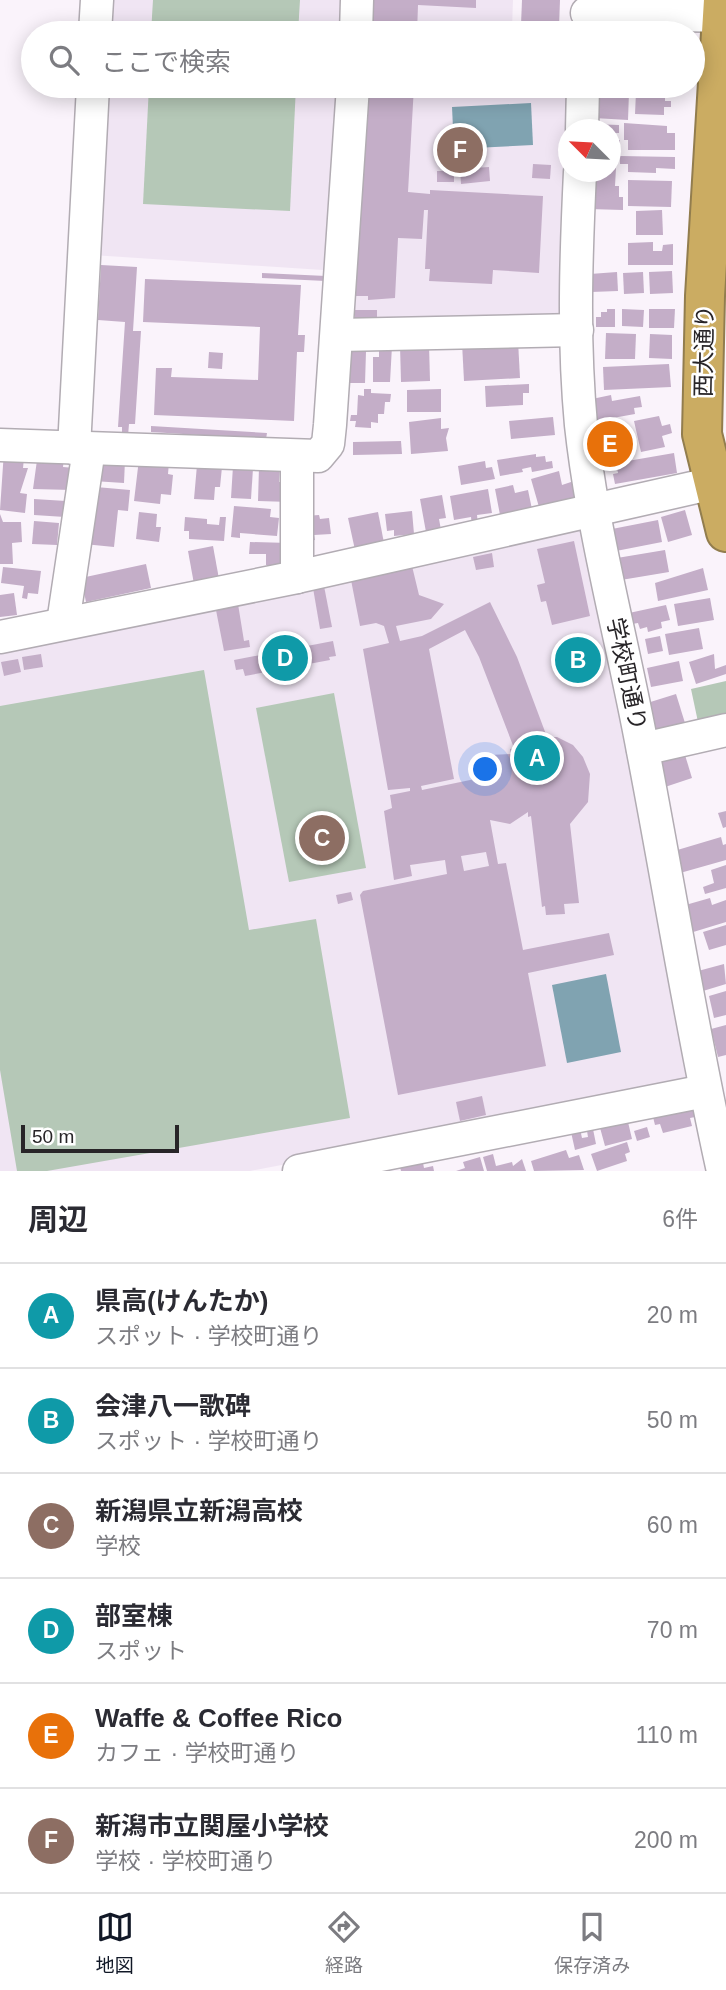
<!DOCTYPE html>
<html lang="ja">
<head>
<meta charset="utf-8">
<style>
	body { margin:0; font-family:Helvetica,"Noto Sans JP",sans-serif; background:#f2f2f3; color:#2b2b33 }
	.compass { position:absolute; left:558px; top:119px; width:63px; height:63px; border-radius:50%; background:#fff; box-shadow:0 4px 18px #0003; rotate:294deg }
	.scale { position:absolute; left:21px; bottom:18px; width:158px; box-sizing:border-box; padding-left:7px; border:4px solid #282528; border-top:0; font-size:19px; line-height:24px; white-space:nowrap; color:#282528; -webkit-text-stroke:5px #fff; paint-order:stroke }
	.you { position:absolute; left:486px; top:770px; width:24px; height:24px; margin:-18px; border:5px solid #fff; border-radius:50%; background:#1a73e8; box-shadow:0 0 0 10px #1a73e833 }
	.badge { display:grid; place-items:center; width:46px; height:46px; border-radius:50%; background:#111827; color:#fff; font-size:23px; font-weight:700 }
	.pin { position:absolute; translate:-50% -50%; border:4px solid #fff; box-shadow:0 2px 7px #0006 }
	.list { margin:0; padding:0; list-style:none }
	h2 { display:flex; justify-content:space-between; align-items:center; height:91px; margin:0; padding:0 28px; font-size:30px }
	h2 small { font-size:23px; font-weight:400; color:#7c7c81 }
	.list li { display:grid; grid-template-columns:46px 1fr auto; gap:21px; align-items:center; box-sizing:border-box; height:105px; padding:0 28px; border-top:2px solid #e1e1e2 }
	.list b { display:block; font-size:26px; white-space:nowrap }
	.list p { margin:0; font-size:23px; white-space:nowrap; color:#7c7c81 }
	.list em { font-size:23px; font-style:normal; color:#7c7c81 }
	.icon { flex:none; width:38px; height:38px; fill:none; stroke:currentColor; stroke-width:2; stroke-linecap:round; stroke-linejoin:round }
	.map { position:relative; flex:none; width:726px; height:1171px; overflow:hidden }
	.search { position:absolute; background:#fff; box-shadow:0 4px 18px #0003; left:21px; right:21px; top:21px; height:77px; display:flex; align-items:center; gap:18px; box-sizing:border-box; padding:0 24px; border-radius:38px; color:#7c7c81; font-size:26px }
	.sheet { height:721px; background:#fff }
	nav { display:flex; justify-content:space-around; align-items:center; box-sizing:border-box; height:98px; border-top:2px solid #e1e1e2; background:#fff; font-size:19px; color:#7c7c81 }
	nav a { display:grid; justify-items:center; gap:4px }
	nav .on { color:#111827 }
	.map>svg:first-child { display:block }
	.built { fill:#f0e5f3 }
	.green { fill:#b5c8b7 }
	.water { fill:#80a3b1 }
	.building { fill:#c4aec8; fill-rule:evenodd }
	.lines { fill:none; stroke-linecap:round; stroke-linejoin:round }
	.minor-casing { stroke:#b2acb3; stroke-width:35 }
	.highway-casing { stroke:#927d4e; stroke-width:42 }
	.minor { stroke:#fff; stroke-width:32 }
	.highway { stroke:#cbac62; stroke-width:38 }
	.labels { text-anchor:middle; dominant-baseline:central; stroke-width:5; stroke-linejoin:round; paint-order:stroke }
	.street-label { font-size:23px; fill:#282528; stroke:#fff }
</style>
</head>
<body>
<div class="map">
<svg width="726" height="1171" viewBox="0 0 726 1171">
	<rect width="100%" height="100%" fill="#faf3fb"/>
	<g class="built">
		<path d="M107 0H351L349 33H105Z"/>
		<path d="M363 0H513L512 28 501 29 500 33H362Z"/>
		<path d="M103 86H346L338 271 92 255Z"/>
		<path d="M359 86H568L561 314 466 320 348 321Z"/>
		<path d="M583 527 691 1087 250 1171H0V650Z"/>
	</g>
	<g class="green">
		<path d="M153 0H300L298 33H151Z"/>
		<path d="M149 86H296L290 211 143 204Z"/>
		<path d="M204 670 249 930 316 919 350 1118 47 1171H17L0 1070V706Z"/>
		<path d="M726 681V716L698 722 691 689Z"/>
		<path d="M334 693 366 868 289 882 256 708Z"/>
	</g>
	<g class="water">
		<path d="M531 103 533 145 454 149 452 107Z"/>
		<path d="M606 974 621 1052 567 1063 552 985Z"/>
	</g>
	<g class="building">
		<path d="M372 0H476V8L418 5 417 33H370Z"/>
		<path d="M522 0H560L559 27 521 25Z"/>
		<path d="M367 86H414L408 192 430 194V190L543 196 539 273 493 270 492 284 429 281 430 269H425L428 210H424L422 239 398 238 395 298 368 300V296H355Z"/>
		<path d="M421 86H444L445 95 421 97Z"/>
		<path d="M447 86H466V92L447 93Z"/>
		<path d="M604 90 629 92 628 120 594 118 596 95H604Z"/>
		<path d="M636 92 665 93V101H671V107H664V115L635 114Z"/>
		<path d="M624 123 667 126V133H675V150H628V140H624Z"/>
		<path d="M592 124 619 125V133H610V130H592Z"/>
		<rect x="610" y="140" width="10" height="10"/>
		<path d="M620 156 675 157V169L656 168V173L628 172V164H620Z"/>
		<path d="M533 164 551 165 550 179 532 178Z"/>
		<path d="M489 167 490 181 461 184 460 169Z"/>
		<path d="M610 168H616L615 186H619V197H623V210L589 209 590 173 610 172Z"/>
		<rect x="437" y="171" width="17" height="11"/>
		<path d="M628 180 672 181 671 207 628 206Z"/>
		<path d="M662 210 663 235H636V211Z"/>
		<path d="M653 242V251H662L663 245 673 244V265H628V243Z"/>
		<path d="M101 265 137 267 133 331H141L135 424H129L128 436H122V427H118L125 322 98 320Z"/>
		<path d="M672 271 673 293 650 294 649 272Z"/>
		<path d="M617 272 618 291 591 292 590 274Z"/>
		<path d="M643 272 644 293 624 294 623 273Z"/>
		<path d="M262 273 326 276V281L262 278Z"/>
		<path d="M145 279 301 285 298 335H305L304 352H297L294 421 154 415 156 368H172L171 377 258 380 260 327 143 322Z"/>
		<path d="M607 309H615V327H596V317H601V312H607Z"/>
		<path d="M622 309 644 310 643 327 622 326Z"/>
		<path d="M649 309H675L674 328H649Z"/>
		<rect x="355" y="310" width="22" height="9"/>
		<path d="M606 333 636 334 635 359H605Z"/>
		<path d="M650 334 672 335V359L649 358Z"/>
		<path d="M518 341 520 378 464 381 462 343Z"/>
		<path d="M429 344 430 381 401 382 400 345Z"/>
		<path d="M379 346H392L390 382H373V357H379Z"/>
		<path d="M348 351H366L365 383H347Z"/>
		<path d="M209 352 223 353 222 369 208 368Z"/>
		<path d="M669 364 671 387 604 390 603 367Z"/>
		<path d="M529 384V393H523V405L486 407 485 386Z"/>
		<path d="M364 389H371V393L391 394 390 402H385L384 414H378V423L371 422V428L355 427 356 421H350L351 415H357L358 395 364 396Z"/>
		<path d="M441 389V412H407V390Z"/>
		<path d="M611 395 612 401 640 396 642 407 634 408 635 414 596 421 592 399Z"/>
		<path d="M659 416 662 426 670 424 672 433 662 436 665 447 641 452 634 421Z"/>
		<path d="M553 417 555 435 511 439 509 421Z"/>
		<path d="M441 418V429L449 428 446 438 448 451 411 454 409 422Z"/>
		<path d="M614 424 615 428 629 425 633 450 603 455 598 426Z"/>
		<path d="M151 426 267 433 266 439 151 432Z"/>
		<path d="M401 441 402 454 353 455V442Z"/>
		<path d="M4 451 24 458 23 468H28L20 493 27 494 25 513 0 510Z"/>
		<path d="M38 453 64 457 63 467 75 468 72 490 33 489Z"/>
		<path d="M674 453 677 473 615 484 613 474 618 473 616 463Z"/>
		<path d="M536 454V457L545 456 546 462 552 461 553 468 532 472 531 467 522 469 523 472 500 476 497 460Z"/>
		<path d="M95 458 125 460 124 483 93 481Z"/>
		<path d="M139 459 169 462 168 474 173 475 171 495 161 494 160 504 134 501Z"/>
		<path d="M485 461 486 468 492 467 495 479 461 485 458 466Z"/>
		<path d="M197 465 222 467 220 487H215L214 500 194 499Z"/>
		<path d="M233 466 253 468 251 499 231 498Z"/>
		<path d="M259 467 280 468 279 482H291L290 502 258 501Z"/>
		<path d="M559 471 562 485 574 481 580 503 541 514 531 479Z"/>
		<path d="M513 485 515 493 528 490 533 514 501 520 495 489Z"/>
		<path d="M96 487 130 490 128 511 118 510 114 547 84 544Z"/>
		<path d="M488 489 492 513 477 515 478 525 472 526 471 517 454 520 450 496Z"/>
		<path d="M442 495 446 518 439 519 441 530 426 532 420 499Z"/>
		<path d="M34 499 66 501 65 517 34 515Z"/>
		<path d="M234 506 271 509 270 517 279 518 277 536 240 533V538L231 537Z"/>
		<path d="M685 510 692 535 668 542 661 517Z"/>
		<path d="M412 511 414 534 394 536V530L387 531 385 514Z"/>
		<path d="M139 512 157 514 156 527H161L159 542 136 539Z"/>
		<path d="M378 512 384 543 355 550 348 518Z"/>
		<path d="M0 514 3 522H21L22 542 12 543 13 564H0Z"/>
		<path d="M319 515 320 519 329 518 331 534 314 535 315 540 308 541 305 516Z"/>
		<path d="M185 517 207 519V524L219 525 220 517H226L224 541 189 539V531H184Z"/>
		<path d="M658 520 662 542 616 551 612 529Z"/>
		<path d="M34 521 59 523 57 545 32 544Z"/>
		<path d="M574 541 590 616 552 625 546 601 541 602 537 585 545 583 537 549Z"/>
		<path d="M250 542 289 543 288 565H266V554H249Z"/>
		<path d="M213 546 219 579 194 584 188 551Z"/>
		<path d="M665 550 669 572 621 580 617 558Z"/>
		<path d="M492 553 494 567 476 570 473 557Z"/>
		<path d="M146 564 151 588 86 602 81 578Z"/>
		<path d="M412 566 419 595 444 604 431 619 396 626 400 641 422 636 490 602 517 657 547 737H557L573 745 583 757 590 774 588 802 570 824 579 903 564 904 565 914 546 915 545 906 542 907 531 816 528 817V812L510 824 490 820 498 864 506 863 523 950 609 933 614 955 528 973 546 1066 398 1095 360 895 363 891 447 874 445 860 410 865 412 876 394 880 384 811 392 808 390 795 410 791V788L388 790 363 649 389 643 384 626 376 623 360 626 351 580ZM465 630 479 657 514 748 510 749 511 754 490 755 491 759 478 772 475 779 422 790 421 786 454 779 429 649ZM486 852 489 866 464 871 461 856Z"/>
		<path d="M3 567 41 571 38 594 28 593 27 599 22 598 24 586 1 583Z"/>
		<path d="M703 568 708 590 658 601 655 583Z"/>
		<path d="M324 586 332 627 320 629 313 588Z"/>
		<path d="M14 593 17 615 0 617V595Z"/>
		<path d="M710 598 714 620 678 626 674 604Z"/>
		<path d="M238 604 244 641 249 640 250 647 224 651 215 605Z"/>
		<path d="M666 605 670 620 661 622 662 628 648 632 647 627 640 629 638 623 632 624 629 613Z"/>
		<path d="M699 628 703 649 669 655 665 634Z"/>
		<path d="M660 636 663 651 648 654 645 639Z"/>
		<path d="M333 641 336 656 329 657 330 660 245 676 243 669 236 670 234 660Z"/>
		<path d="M41 654 43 667 24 670 22 657Z"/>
		<path d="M714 654 715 669 726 665V674L696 684 689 662Z"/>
		<path d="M18 659 21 672 4 676 1 662Z"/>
		<path d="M679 661 683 681 651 687 647 668Z"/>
		<path d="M676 694 685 723 652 732 644 704Z"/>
		<path d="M685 755 692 778 662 788 655 764Z"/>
		<path d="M726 811V827L723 828 718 813Z"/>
		<path d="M721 837 723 845 726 844V860L680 873 674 851Z"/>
		<path d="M726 865V888L705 894 703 887 714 883 711 870Z"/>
		<path d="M351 892 353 900 338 904 336 895Z"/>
		<path d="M710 898 712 905 726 900V922L690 933 682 906Z"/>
		<path d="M726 925V945L709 950 703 932Z"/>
		<path d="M724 964 726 984 703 991 698 971Z"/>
		<path d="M726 991V1015L714 1018 709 996Z"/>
		<path d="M726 1025V1055L718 1057 711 1029Z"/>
		<path d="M482 1096 486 1115 460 1121 456 1102Z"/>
		<path d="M692 1103 695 1117 690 1118 692 1126 663 1133 660 1124 655 1125 652 1113Z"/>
		<path d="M621 1118 623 1124 628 1122 632 1139 605 1146 599 1124Z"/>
		<path d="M647 1127 650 1137 637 1141 634 1131Z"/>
		<path d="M580 1129 582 1138 588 1137 587 1131 593 1129 596 1144 575 1150 571 1132Z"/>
		<path d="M627 1142 630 1152 625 1154 627 1161 597 1171 591 1154Z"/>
		<path d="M566 1150 569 1158 579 1155 584 1170 534 1171 531 1161Z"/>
		<path d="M493 1154 496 1166 512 1162 513 1166 522 1159 526 1171H487L483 1157Z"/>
		<path d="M480 1157 484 1171H456L465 1168 463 1162Z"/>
		<path d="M422 1158 424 1168 433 1166 434 1171H401L399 1163Z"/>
	</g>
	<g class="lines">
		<defs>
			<g id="minor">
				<path d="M587 13 726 16"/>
				<path d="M95 33 97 0"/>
				<path d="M356 33 357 0"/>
				<path d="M582 130 583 86"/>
				<path d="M580 172C576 256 573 340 581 425 593 535 623 642 643 751 670 891 692 1032 723 1171"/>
				<path d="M338 335 577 330"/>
				<path d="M0 445 318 456 328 444 330 425 353 86"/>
				<path d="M74 448 93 86"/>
				<path d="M297 577V457"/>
				<path d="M63 623 89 449"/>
				<path d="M0 637 297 577 714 483"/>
				<path d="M643 749 726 730"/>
				<path d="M299 1171 705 1091"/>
			</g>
			<path id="highway" d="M723 0 705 296 702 434 726 532"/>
		</defs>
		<use href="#minor" class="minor-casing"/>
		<use href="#highway" class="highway-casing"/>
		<use href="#minor" class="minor"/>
		<use href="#highway" class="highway"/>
	</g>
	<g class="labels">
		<g class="street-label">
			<text transform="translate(704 351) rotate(-89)">西大通り</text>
			<text transform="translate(627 674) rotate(78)">学校町通り</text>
		</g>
	</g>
</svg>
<svg class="compass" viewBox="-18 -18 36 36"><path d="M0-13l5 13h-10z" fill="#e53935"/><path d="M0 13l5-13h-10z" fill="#7c7c81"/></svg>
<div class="scale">50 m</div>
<div class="you"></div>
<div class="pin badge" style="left:537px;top:758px;background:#0f9aa8">A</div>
<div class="pin badge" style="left:578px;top:660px;background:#0f9aa8">B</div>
<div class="pin badge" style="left:322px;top:838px;background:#8d6e63">C</div>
<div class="pin badge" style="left:285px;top:658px;background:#0f9aa8">D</div>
<div class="pin badge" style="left:610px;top:444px;background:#e8710a">E</div>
<div class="pin badge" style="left:460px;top:150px;background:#8d6e63">F</div>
<div class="search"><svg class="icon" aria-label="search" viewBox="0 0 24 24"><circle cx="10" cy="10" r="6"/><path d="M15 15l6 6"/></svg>ここで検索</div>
</div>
<section class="sheet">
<h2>周辺<small>6件</small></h2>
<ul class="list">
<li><span class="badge" style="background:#0f9aa8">A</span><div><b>県高(けんたか)</b><p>スポット · 学校町通り</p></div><em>20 m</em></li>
<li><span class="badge" style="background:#0f9aa8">B</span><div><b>会津八一歌碑</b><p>スポット · 学校町通り</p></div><em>50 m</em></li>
<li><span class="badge" style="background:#8d6e63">C</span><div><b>新潟県立新潟高校</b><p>学校</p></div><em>60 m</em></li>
<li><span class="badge" style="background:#0f9aa8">D</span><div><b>部室棟</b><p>スポット</p></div><em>70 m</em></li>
<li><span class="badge" style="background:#e8710a">E</span><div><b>Waffe &amp; Coffee Rico</b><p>カフェ · 学校町通り</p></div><em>110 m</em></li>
<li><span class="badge" style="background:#8d6e63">F</span><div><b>新潟市立関屋小学校</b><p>学校 · 学校町通り</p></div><em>200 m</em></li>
</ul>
</section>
<nav>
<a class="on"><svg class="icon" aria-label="map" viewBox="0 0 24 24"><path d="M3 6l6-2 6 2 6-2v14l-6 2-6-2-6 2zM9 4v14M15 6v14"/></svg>地図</a>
<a><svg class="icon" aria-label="directions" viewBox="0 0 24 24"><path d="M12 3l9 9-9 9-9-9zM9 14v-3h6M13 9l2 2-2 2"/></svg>経路</a>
<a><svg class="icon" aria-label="saved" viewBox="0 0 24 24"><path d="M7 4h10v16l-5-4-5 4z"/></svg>保存済み</a>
</nav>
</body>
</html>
